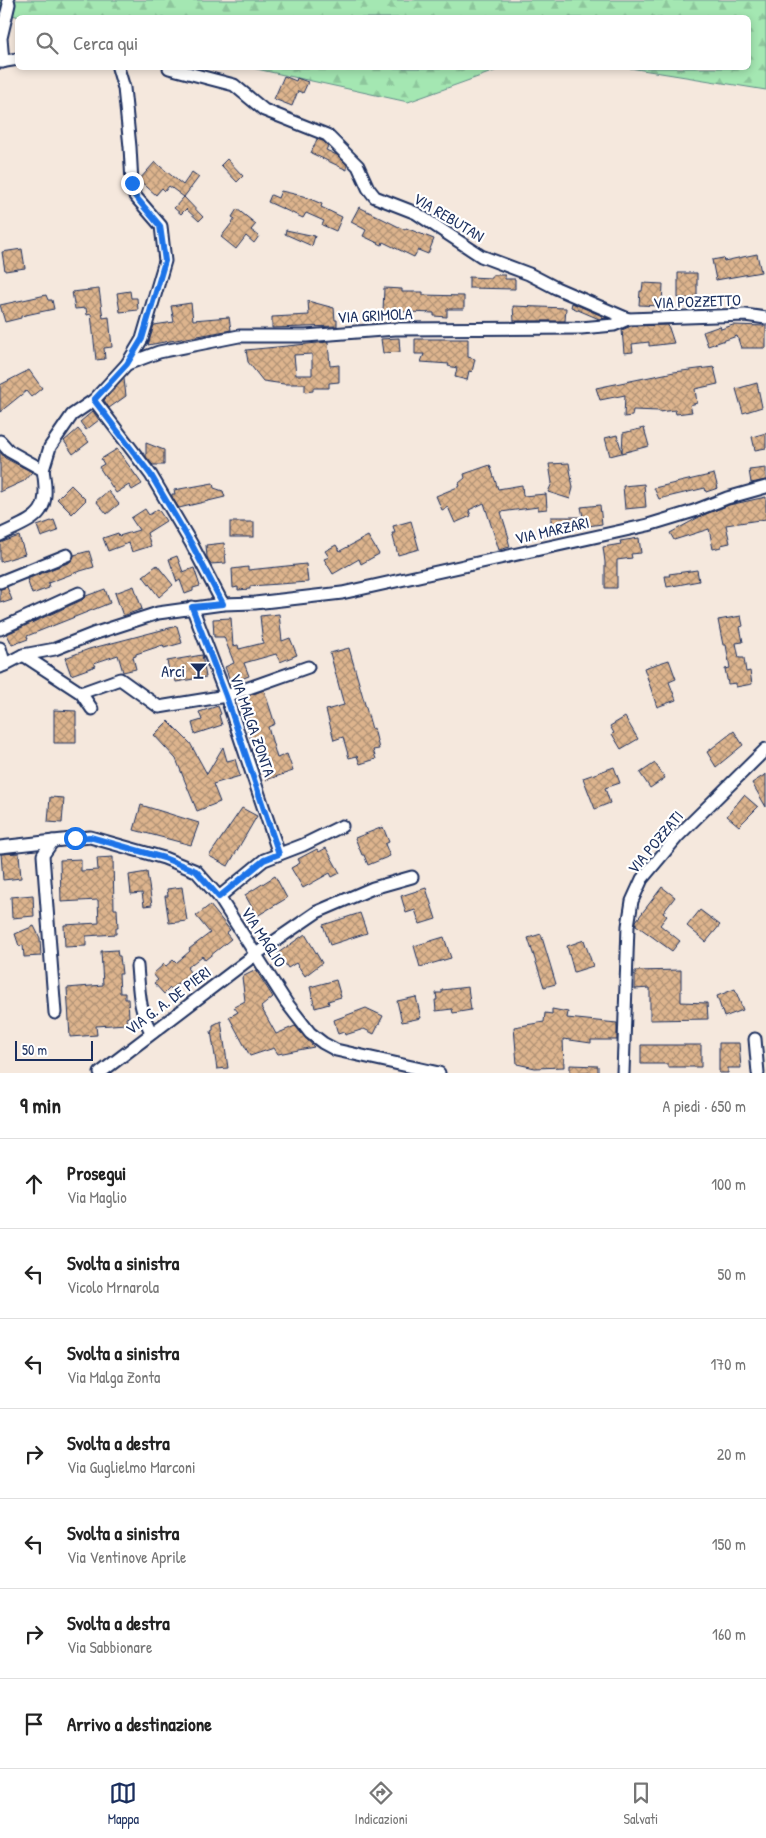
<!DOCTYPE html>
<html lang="it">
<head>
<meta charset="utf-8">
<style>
	body { margin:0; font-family:"Patrick Hand",sans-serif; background:#f6f6f6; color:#222 }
	.scale { position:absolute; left:15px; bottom:12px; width:78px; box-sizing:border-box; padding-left:5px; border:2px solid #1b2f5e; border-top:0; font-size:14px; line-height:18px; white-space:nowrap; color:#1b2f5e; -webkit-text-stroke:4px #fff; paint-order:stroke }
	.stop { position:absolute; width:15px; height:15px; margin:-11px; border:4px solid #1a73e8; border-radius:50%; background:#fff }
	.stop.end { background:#1a73e8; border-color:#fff; box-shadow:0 1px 5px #0008 }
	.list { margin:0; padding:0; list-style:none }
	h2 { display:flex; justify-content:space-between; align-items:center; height:65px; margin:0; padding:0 20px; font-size:21px }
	h2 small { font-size:16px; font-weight:400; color:#767676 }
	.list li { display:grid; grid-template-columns:32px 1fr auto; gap:15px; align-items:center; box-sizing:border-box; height:90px; padding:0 20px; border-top:1px solid #e0e0e0 }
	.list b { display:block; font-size:19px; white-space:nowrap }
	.list p { margin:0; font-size:16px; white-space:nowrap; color:#767676 }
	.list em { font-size:16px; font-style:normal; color:#767676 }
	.icon { flex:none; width:28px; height:28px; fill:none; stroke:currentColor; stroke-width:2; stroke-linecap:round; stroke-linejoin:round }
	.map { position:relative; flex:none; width:766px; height:1073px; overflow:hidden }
	.search { position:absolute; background:#fff; box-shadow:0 2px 8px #0003; left:15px; right:15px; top:15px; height:55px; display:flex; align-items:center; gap:12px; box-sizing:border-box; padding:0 18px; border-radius:8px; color:#767676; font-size:19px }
	.sheet { height:695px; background:#fff }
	nav { display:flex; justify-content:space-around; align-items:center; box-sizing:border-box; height:70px; border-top:1px solid #e0e0e0; background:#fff; font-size:14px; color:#767676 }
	nav a { display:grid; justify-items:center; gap:2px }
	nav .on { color:#1b2f5e }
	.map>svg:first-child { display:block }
	.forest { fill:url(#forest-firs); stroke:#608b88 }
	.building { fill:url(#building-cross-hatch); stroke:#1b2f5e; fill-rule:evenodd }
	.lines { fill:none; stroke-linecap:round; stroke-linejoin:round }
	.minor-casing { stroke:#1b2f5e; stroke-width:15 }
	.minor { stroke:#fff; stroke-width:11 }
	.route { stroke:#1a73e8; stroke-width:6 }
	.labels { text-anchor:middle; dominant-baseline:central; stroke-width:4.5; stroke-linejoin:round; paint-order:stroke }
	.street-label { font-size:16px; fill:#1b2f5e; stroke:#fff }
	.poi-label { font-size:16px; fill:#1b2f5e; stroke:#fff; text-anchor:end }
</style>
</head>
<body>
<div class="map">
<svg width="766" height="1073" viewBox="0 0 766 1073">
	<defs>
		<pattern id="forest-firs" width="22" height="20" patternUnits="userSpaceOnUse" patternTransform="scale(1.25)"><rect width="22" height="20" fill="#a4e7b2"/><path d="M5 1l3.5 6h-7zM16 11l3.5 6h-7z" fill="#8dc69c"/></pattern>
		<pattern id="building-cross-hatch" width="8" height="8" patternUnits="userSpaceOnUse" patternTransform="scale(1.25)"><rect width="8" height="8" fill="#ddb48d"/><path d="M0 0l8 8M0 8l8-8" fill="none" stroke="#b29376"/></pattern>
	</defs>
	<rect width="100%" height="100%" fill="#f5e8dd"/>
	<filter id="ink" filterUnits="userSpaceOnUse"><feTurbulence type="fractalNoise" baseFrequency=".02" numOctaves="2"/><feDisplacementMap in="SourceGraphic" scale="10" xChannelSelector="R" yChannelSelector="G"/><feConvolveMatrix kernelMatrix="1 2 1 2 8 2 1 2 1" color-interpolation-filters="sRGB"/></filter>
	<g filter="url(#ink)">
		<g class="forest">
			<path d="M0 0H766V90L630 68H748V18H24L0 12Z"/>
			<path d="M252 68H503L408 102Z"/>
		</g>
		<g class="building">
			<path d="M284 76 296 81 297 78 308 82 303 93 298 91 292 106 274 99Z"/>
			<path d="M317 139 323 141 328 146 326 150 337 155 347 165V170L311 153Z"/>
			<path d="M227 159 243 176 237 182 221 165Z"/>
			<path d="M155 162 183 185 192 172 199 177 184 197 169 186 165 191 162 188 156 195 139 180Z"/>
			<path d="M281 191 303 196 322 204 321 207 342 217 336 231 322 225 324 221 306 213 303 218 268 202 271 195 278 198Z"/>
			<path d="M184 197 203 217 199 221 186 209 181 214 174 208Z"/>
			<path d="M359 207 405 230 406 228 434 239 428 254 418 250 414 257 383 242 382 245 363 236 366 230 351 222Z"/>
			<path d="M237 209 256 224 251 230 259 236 254 243 246 236 236 249 221 237 235 219 232 217Z"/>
			<path d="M286 230 315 236 312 246 285 234Z"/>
			<path d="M22 249 25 268 5 271 2 252Z"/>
			<path d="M757 254 761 272 716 280 712 260 723 258 724 261Z"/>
			<path d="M678 273H697V299L678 298Z"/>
			<path d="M492 275H505V279H515V289L469 288V277L492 278Z"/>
			<path d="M643 283 663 284 662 306 639 305 640 291H642Z"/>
			<path d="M384 288 402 289V292H423V295L464 296V309H447V317L434 316V313L383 311Z"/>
			<path d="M99 289 103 318 109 317 112 347 104 348 105 359 96 360 91 314 87 315 86 308 75 309 72 292Z"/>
			<path d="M130 291 131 298H137L138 310 120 312 117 293Z"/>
			<path d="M46 295 48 300H52L54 309 21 316V318L5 322 0 305Z"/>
			<path d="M308 301 334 308 335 320H337V326L272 328V317L309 315Z"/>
			<path d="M191 303 193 320 229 317 231 330 148 345 154 325 174 322 171 306Z"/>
			<path d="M572 303 607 318 599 319 571 307Z"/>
			<path d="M513 306 566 308 565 321H514Z"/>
			<path d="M668 325 674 343 649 346V342L632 344 633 352 624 353 622 330 631 326Z"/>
			<path d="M733 325 766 326V348H741L737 336 708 346 703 332 720 326 721 329Z"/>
			<path d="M399 338 400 352 383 353 381 339Z"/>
			<path d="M415 339H468V357L475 359 472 372 469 371 467 380 455 377 457 368 448 366 449 364 421 362 424 354H415Z"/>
			<path d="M328 342 330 366 339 365V382L329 383V388H313V391L305 392V384H284L263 381 248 362 246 350ZM312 354V375H296L294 355Z"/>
			<path d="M714 367 718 384 695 389 697 403 690 405 692 412 676 414 675 410 659 412V411L633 410 632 416 624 417 625 395 600 400 596 388 674 372Z"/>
			<path d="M29 370 42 388 31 397 26 391 0 412V385Z"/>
			<path d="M124 379 126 396 109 408 104 400Z"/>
			<path d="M757 383 762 407 743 413 736 389Z"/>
			<path d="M93 411 99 420 86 430 80 422Z"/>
			<path d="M644 428 649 446 610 456 605 438 617 435 622 452 623 433Z"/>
			<path d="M78 429 89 442 73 454 64 441Z"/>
			<path d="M766 433V448L755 450 752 437Z"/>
			<path d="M146 443 164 450V465H153L146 457Z"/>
			<path d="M117 449 142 484 132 490 129 485 116 493 99 467 104 464 101 459Z"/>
			<path d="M0 452 5 458 32 472 24 481 0 492Z"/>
			<path d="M569 463 573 488 570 499 548 492 552 483 549 464Z"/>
			<path d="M490 465 498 489 522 485 523 496 546 494 547 509 538 510V507L501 512 509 538 508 539 510 547 499 550 484 503 469 510 471 516 455 523 448 507 442 510 436 496 460 486 459 483 465 478 464 474Z"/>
			<path d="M766 468V480L751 483 749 470Z"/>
			<path d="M714 474 718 488 706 492 705 488 659 499 654 488Z"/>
			<path d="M213 483 214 488 223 491 225 497 179 508 172 497V494H175L174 490Z"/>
			<path d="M644 484 646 507 625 509 623 486Z"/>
			<path d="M71 485 86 500 72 514 57 499Z"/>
			<path d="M108 491 119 504 107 514 96 501Z"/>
			<path d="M766 497V519L726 525 730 543 721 545V547L713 549 709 529 674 540 670 533 701 516 729 505Z"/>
			<path d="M600 505 602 524 581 527H551V517H583L581 507Z"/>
			<path d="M145 509 149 515 158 509 166 521 147 533 151 546 132 552 129 543 108 551 103 538 118 533 119 536 139 530 131 518Z"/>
			<path d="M54 520 58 531 41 537 37 526Z"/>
			<path d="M411 521 419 549 398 555 392 533H395L393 526Z"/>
			<rect x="230" y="522" width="24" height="15"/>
			<path d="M19 536 25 554 0 562V543Z"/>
			<path d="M368 536 379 554 361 564 359 559 333 574 324 559 329 557 325 551 336 545 340 551Z"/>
			<path d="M639 538 641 553 631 554 632 558 617 560V588H605V562L603 547 621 544 620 541Z"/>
			<path d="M224 543 226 563 210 564 207 557 206 545Z"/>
			<path d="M89 551 94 567 77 572 48 583 49 588 32 594 27 579 70 562 74 555Z"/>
			<path d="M177 556 183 572 194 568 200 586 193 588V591L185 594 180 580 177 582 169 559Z"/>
			<path d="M306 564 308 582 250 586V589L238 590V587L233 588 232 569 248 567V570Z"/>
			<path d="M157 565 173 585 159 597 143 576Z"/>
			<path d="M697 570 699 581 667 587 665 576H670L669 574Z"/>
			<path d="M134 586 142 609 123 616 115 593Z"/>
			<path d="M7 587 12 600 3 603V601L0 602V589Z"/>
			<path d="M105 589 110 603 27 636 28 639 12 645 7 634 82 600 86 596Z"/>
			<path d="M279 614 282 641 290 638 297 655 280 662 276 654 244 663 249 676 231 683 225 667 234 663 224 637H214L213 619 231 618 233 646 238 645 239 649 263 643 260 616Z"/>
			<path d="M741 616 743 626 740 627 743 642 736 643 739 658H744L746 672 750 671 752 684 736 687V683L728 684 725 669 730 668 726 645H723L718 620Z"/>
			<path d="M177 626 182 643 164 648 163 645 136 654V656L133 657 136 669 123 672 118 655 94 663 96 666 71 675 65 658 89 649Z"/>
			<path d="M349 648 372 729 374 728 379 749 373 750 376 759 360 764 357 756 349 758 343 737 334 740 326 710 344 705 330 653Z"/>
			<path d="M202 655 206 677 176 682 174 673 170 674 167 661Z"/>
			<path d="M669 660 676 679 669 682 676 700 657 707 644 668Z"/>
			<path d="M264 690 275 724 268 727 277 758 287 754 293 771 266 780 255 744 253 745 248 731 252 729 242 698Z"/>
			<path d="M218 706 221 714 219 715 222 725 195 734 192 723 202 720 199 712Z"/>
			<path d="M54 710 76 711V743H54Z"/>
			<path d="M625 717 638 739 621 749 612 734 614 733 610 726Z"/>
			<path d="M168 721 190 743 207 774 223 747 227 761 235 759 240 776 213 784 220 802 197 811 176 759 154 735Z"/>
			<path d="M734 731 743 745 716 767 707 752Z"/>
			<path d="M655 763 665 778 650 788 640 773Z"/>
			<path d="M614 767 620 783 605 788 610 803 595 809 583 778Z"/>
			<path d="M766 774V807L752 783Z"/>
			<path d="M744 795 758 807 739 826 727 816Z"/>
			<path d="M50 797 64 798 62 823 48 822Z"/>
			<path d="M141 805 199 823 191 845 134 830Z"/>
			<path d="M242 808 257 816 228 866 209 856Z"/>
			<path d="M383 827 389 842 385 844 390 856 368 865 364 855H362L355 838Z"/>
			<path d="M326 848 340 873 332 877 330 873 303 888 291 868 300 863 298 859 317 849 319 852Z"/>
			<path d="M19 853 21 878 3 880 1 854Z"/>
			<path d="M113 857 114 909H117L118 928H116V934L86 936V946L65 947 64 925 99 923 98 900 61 902 60 860 81 859V871L98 870 97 858Z"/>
			<path d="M147 872 152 905 144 906 142 893 131 894 129 875Z"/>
			<path d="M275 876 287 898 257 916 245 895Z"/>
			<path d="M182 887 187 921 169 923 165 896H168L167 889Z"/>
			<path d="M662 887 675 897 663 913 667 916 660 925 680 941 672 951 636 925V921Z"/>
			<path d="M426 888 436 919 420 924 415 910 406 913 401 896Z"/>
			<path d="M33 895 34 916 12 918 11 897Z"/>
			<path d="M210 905 230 930 226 933 231 939 205 960 202 956 187 968 191 973 172 989 170 988 164 994 154 983 158 980 153 974 164 964 166 966 173 960 176 963 190 951 189 949 210 933 196 916Z"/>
			<path d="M700 910 720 925 706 942 687 926Z"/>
			<path d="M360 913 367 933 330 945 323 925Z"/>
			<path d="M34 926 40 938 41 956 24 957 23 945 19 946 15 934Z"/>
			<path d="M305 934 322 963 305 976 296 963 288 968 278 953Z"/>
			<path d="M541 934 556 984 544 987 528 938Z"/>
			<path d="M444 937 451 958 420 967 414 946Z"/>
			<path d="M584 940 593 966 574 972 567 946Z"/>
			<path d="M117 950 118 956H120L122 974H119L120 993H125V999H128L129 1017 126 1018 127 1024 96 1026 97 1035 70 1037 67 988 103 985 101 951Z"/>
			<path d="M256 970 273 997 261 1007 276 1034 295 1026 314 1047 278 1054 274 1048 250 1056 229 1017 238 1012 234 1007 245 1001 242 977Z"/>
			<path d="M681 970V1002L707 1003 708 1019 650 1020V988L635 989V971Z"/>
			<path d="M336 980 341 997 328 1001 329 1004 315 1008 310 987Z"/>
			<path d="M468 987 471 1010 453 1013 452 1009 436 1011 435 1000H437L436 993H442V990Z"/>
			<path d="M735 989 743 1010 724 1017 717 996Z"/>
			<path d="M416 997 421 1018 402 1022 397 1001Z"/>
			<path d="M366 1008 383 1016 374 1034 364 1029 345 1035 344 1032 338 1034 334 1020Z"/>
			<path d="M552 1009 568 1012 567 1018 617 1023V1040H591V1043L563 1039 564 1067 535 1068 517 1064 514 1027 544 1022 545 1013 552 1014Z"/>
			<path d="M221 1021 228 1068 217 1069 211 1031 213 1030V1025Z"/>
			<path d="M719 1043H739L741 1068H728V1073H719Z"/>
			<path d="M641 1045H701V1067H668V1064H641Z"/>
			<path d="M570 1065 598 1066V1073H570Z"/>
		</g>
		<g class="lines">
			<defs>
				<g id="minor">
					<path d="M0 62 18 59"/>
					<path d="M3 62 1 38 9 4 8 0"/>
					<path d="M169 68 234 85 264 110 327 135 358 166 368 188 375 197 416 213 481 256 529 274 556 288 628 319"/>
					<path d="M127 364 159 352 239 336H306L395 329 581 328 614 325 628 319 745 315 766 318"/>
					<path d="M94 400 151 475 191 543 223 604"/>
					<path d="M0 441 9 451 43 470C51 516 37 517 0 535"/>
					<path d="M43 470 50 447 72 415 94 400 127 364 142 339 165 261 161 226 135 196 132 183 130 147 124 88 118 68"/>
					<path d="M0 582 67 555"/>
					<path d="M192 607 226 696 279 854"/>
					<path d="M0 629 79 593"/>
					<path d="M0 648 5 665"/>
					<path d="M23 655 81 693 92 709"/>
					<path d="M0 667 23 655 55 649 93 634 158 613 223 604 255 603 342 593 648 525 694 511 727 498 766 487"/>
					<path d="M81 693 120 679 159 707 226 696 308 667"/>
					<path d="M53 841 43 855 55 1013"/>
					<path d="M0 847 90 837 164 858 196 871 219 897 286 1002 310 1033 323 1043 336 1050 439 1073"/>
					<path d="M219 897 264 860 303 845 342 826"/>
					<path d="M137 966C139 989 139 1013 152 1033"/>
					<path d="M755 1039 758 1073"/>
					<path d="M100 1073 256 954 317 912 373 888 412 877"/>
					<path d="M623 1073 628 926 632 901 642 879 678 836 766 749"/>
				</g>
			</defs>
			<use href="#minor" class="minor-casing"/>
			<use href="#minor" class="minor"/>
		</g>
	</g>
	<g class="lines" filter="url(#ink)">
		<path class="route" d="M75 838 90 837 164 858 196 871 219 897 264 860 279 854 226 696 192 607 223 604 191 543 151 475 94 400 127 364 142 339 165 261 160 226 135 196 132 183"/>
	</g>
	<defs>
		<symbol id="bar-bare" viewBox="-9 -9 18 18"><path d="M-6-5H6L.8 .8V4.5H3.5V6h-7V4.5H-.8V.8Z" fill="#1b2f5e" stroke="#fff" stroke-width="2.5" paint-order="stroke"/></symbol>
	</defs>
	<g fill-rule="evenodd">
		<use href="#bar-bare" x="186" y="658" width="25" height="25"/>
	</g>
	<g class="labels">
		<g class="street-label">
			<text transform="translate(449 217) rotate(31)">VIA REBUTAN</text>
			<text transform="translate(697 301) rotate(-2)">VIA POZZETTO</text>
			<text transform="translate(375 315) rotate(-3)">VIA GRIMOLA</text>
			<text transform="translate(552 530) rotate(-13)">VIA MARZARI</text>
			<text transform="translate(253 725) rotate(71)">VIA MALGA ZONTA</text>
			<text transform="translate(655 842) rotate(-50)">VIA POZZATI</text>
			<text transform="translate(264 937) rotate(57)">VIA MAGLIO</text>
			<text transform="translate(168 1000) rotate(-37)">VIA G. A. DE PIERI</text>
		</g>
		<g class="poi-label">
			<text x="185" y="671">Arci</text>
		</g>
	</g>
</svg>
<div class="scale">50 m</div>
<div class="stop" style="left:75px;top:838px"></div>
<div class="stop end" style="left:132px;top:183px"></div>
<div class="search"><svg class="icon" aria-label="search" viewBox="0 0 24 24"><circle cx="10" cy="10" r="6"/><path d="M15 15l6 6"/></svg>Cerca qui</div>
</div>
<section class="sheet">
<h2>9 min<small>A piedi · 650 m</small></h2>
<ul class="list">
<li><svg class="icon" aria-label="ahead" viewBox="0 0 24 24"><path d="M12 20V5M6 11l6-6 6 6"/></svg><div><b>Prosegui</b><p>Via Maglio</p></div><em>100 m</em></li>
<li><svg class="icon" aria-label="left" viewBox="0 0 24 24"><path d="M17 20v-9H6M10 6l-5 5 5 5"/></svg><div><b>Svolta a sinistra</b><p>Vicolo Mrnarola</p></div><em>50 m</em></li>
<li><svg class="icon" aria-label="left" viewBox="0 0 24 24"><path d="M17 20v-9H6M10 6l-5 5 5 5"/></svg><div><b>Svolta a sinistra</b><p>Via Malga Zonta</p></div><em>170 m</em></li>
<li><svg class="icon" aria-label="right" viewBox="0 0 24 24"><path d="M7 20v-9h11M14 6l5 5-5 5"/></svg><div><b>Svolta a destra</b><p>Via Guglielmo Marconi</p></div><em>20 m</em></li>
<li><svg class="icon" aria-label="left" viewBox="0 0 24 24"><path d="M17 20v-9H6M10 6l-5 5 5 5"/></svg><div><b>Svolta a sinistra</b><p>Via Ventinove Aprile</p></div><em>150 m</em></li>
<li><svg class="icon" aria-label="right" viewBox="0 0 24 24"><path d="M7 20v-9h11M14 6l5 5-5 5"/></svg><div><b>Svolta a destra</b><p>Via Sabbionare</p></div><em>160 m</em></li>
<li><svg class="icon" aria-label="arrive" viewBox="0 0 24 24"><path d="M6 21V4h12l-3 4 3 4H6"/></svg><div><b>Arrivo a destinazione</b></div></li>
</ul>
</section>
<nav>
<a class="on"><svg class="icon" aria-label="map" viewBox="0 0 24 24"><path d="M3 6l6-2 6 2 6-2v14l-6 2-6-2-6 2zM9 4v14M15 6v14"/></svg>Mappa</a>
<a><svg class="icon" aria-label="directions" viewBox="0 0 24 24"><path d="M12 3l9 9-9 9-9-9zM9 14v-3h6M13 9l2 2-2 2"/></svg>Indicazioni</a>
<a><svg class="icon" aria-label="saved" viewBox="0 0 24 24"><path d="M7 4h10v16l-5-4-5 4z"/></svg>Salvati</a>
</nav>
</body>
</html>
